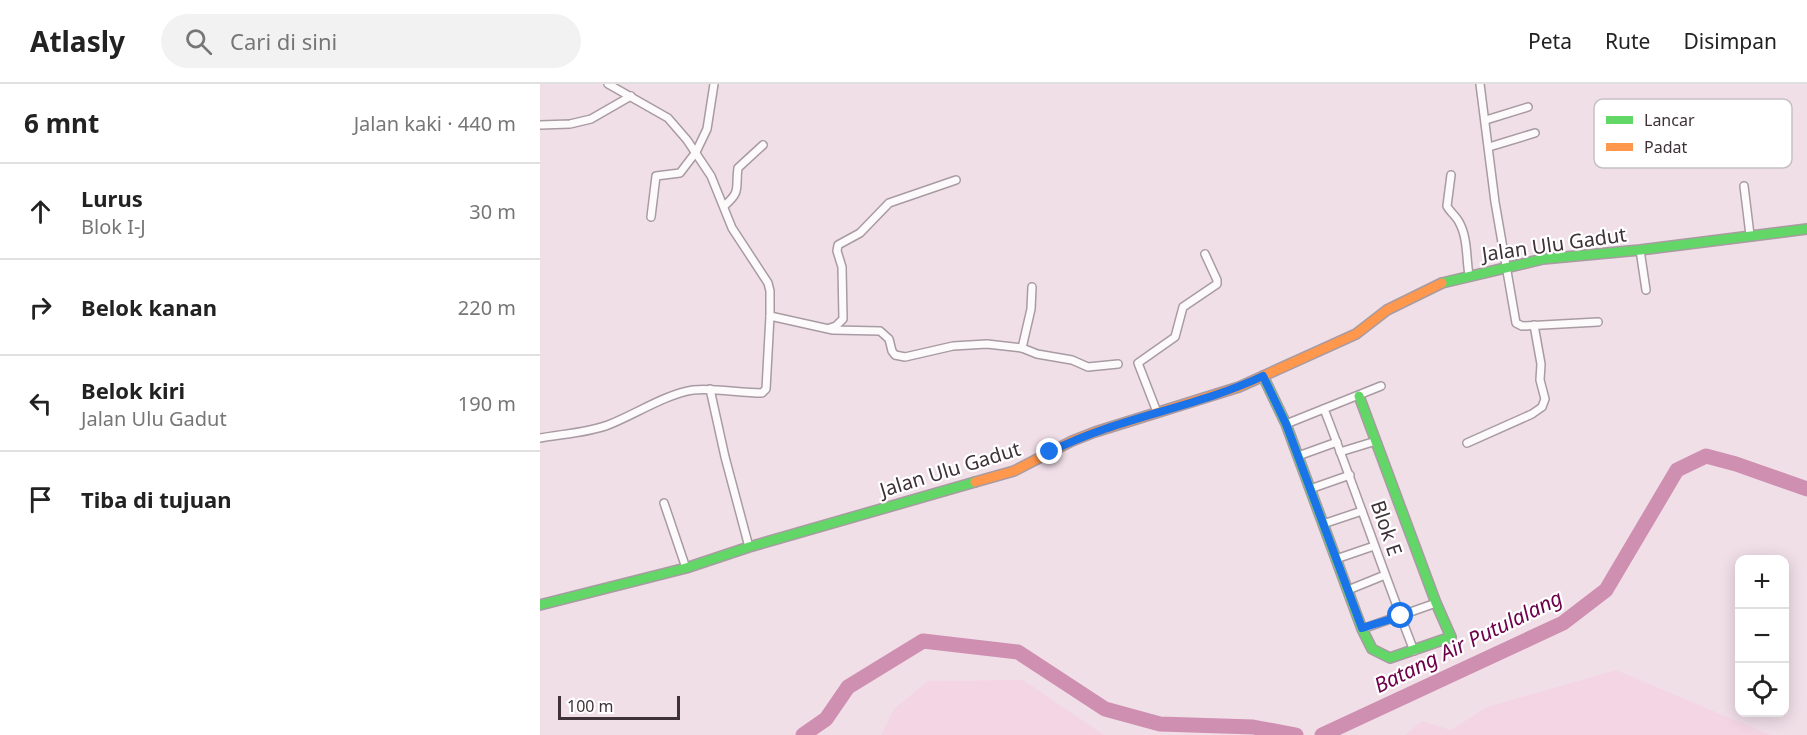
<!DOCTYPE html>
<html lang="id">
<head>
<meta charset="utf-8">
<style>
	body { margin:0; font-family:"Noto Sans",sans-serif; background:#f2f2f2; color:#222 }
	.controls { position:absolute; right:18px; bottom:18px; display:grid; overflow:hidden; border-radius:12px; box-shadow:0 3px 15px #0003 }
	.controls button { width:54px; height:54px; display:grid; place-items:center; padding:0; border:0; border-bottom:2px solid #e0e0e0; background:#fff; color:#222; font:30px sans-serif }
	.scale { position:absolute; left:18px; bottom:15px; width:122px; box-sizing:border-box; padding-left:6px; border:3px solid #3e3137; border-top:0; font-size:16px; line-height:21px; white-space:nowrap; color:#3e3137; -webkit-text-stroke:4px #fff; paint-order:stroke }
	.stop { position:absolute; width:18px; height:18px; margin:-14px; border:4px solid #1a73e8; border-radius:50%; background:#fff }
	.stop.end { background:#1a73e8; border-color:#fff; box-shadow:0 2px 6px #0008 }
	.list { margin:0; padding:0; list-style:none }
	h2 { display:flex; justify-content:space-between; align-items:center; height:78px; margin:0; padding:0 24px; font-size:26px }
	h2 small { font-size:20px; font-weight:400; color:#767676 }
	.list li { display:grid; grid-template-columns:39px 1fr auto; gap:18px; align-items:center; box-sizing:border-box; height:96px; padding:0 24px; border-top:2px solid #e0e0e0 }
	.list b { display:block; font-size:22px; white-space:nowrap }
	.list p { margin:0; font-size:20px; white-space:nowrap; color:#767676 }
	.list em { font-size:20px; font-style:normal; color:#767676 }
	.icon { flex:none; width:33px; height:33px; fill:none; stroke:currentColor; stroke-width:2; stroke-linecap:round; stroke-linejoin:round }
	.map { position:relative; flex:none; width:1267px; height:651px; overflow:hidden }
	header { display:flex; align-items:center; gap:36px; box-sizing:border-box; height:84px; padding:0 30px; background:#fff; border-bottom:2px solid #e0e0e0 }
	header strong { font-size:28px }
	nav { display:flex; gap:33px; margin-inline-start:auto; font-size:21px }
	.search { width:420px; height:54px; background:#f2f2f2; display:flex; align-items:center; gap:15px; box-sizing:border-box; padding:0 21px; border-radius:33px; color:#767676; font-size:22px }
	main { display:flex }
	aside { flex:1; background:#fff }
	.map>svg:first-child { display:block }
	.built { fill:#f4d5e4 }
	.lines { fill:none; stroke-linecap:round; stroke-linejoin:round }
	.river { stroke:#cf8fb1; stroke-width:15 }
	.street-casing { stroke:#a89ba2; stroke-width:10 }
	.fast-casing { stroke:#a89ba2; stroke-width:12 }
	.slow-casing { stroke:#a89ba2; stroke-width:12 }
	.street { stroke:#fdfafc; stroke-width:7 }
	.fast { stroke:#63d668; stroke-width:9 }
	.slow { stroke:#ff974d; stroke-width:9 }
	.route { stroke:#1a73e8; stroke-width:8 }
	.labels { text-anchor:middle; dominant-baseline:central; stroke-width:4.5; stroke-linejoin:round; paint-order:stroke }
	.street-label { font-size:20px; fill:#3e3137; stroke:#fff }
	.water-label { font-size:21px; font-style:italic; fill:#6d004a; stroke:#fff }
	.key { fill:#fff; stroke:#c5c1c3; stroke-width:1.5 }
	.key-label { font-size:16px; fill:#3e3137 }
</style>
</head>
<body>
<header>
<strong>Atlasly</strong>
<div class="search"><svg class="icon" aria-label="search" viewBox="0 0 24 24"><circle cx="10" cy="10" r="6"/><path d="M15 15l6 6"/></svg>Cari di sini</div>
<nav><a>Peta</a><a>Rute</a><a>Disimpan</a></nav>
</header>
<main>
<aside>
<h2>6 mnt<small>Jalan kaki · 440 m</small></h2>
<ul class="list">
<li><svg class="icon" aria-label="ahead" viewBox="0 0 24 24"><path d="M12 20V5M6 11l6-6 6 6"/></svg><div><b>Lurus</b><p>Blok I-J</p></div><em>30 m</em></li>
<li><svg class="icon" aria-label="right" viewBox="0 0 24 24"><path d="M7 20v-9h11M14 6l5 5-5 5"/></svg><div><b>Belok kanan</b></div><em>220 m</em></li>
<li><svg class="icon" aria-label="left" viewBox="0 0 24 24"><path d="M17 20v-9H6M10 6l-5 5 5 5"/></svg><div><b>Belok kiri</b><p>Jalan Ulu Gadut</p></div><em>190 m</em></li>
<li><svg class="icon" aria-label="arrive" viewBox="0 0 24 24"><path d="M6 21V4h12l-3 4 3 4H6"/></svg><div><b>Tiba di tujuan</b></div></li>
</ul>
</aside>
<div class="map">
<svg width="1267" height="651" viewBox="0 0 1267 651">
	<rect width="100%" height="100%" fill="#f1dfe8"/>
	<g class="built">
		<path d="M1076 586 1230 651H865L882 637 911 646 947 623Z"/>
		<path d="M483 596 564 651H341L354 625 388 597Z"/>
	</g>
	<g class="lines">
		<g class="river">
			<path d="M263 651 286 635 308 603 383 557 478 568 565 625 620 640 713 643 756 651"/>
			<path d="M782 651 1023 539 1066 506 1137 386 1166 372 1196 380 1267 405"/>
		</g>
		<defs>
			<g id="street">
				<path d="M940 0 955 118 976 239 982 242 1058 238"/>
				<path d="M946 36 988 23"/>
				<path d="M0 41 30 40 51 35 91 12"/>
				<path d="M949 63 995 49"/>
				<path d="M911 91 907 122C910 128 916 132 919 138 928 154 926 174 929 191"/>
				<path d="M1204 102 1210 151"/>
				<path d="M184 122C202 107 195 104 198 84L223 61"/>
				<path d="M111 133 116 92 140 89 156 68 167 45 174 0"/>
				<path d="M1100 166 1106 206"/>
				<path d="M230 232 293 246 340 247 349 255 352 267 355 271 365 273 413 262 447 260 482 264 497 270 532 276 548 283 578 280"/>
				<path d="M290 244 296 242 303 235 302 183 297 167 298 161 320 149 349 119 416 96"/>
				<path d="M482 264 491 225 492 203"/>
				<path d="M170 305 185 373 209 463"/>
				<path d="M784 325C815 405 843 487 874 567"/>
				<path d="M617 328 598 279 635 253 643 223 677 200V196L665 170"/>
				<path d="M746 340 841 302"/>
				<path d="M0 354C22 350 47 349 68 341 94 331 126 310 153 306 176 304 199 309 222 309L226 305 230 232V207L228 199 192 144 171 92 147 56 128 34 68 0"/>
				<path d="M927 359 992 330 1002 323 1005 315 1000 296 1001 280 994 241"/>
				<path d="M800 368 836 357"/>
				<path d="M758 372 797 358"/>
				<path d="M770 405 810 391"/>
				<path d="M124 419 146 484"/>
				<path d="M783 440 822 427"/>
				<path d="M796 475 834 462"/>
				<path d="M808 506 845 491"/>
				<path d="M822 545 896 519"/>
			</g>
			<g id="fast">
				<path d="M902 199 1003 175 1100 166 1267 145"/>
				<path d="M723 292 746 340 822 545 832 565 850 574 911 553 896 519 819 312"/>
				<path d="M0 521 146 484 209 463 435 398"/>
			</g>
			<path id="slow" d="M435 398 474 387 532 357 555 348 699 303 816 250 847 226 902 199"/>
		</defs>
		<use href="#street" class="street-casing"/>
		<use href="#fast" class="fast-casing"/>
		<use href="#slow" class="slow-casing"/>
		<use href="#street" class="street"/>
		<use href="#fast" class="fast"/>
		<use href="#slow" class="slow"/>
	</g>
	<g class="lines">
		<path class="route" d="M510 368C578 333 655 324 723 292L746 340 822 544 861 532"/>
	</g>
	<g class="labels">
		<g class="street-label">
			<text transform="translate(1014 160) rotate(-8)">Jalan Ulu Gadut</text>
			<text transform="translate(410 385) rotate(-17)">Jalan Ulu Gadut</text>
			<text transform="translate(847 444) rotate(71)">Blok E</text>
		</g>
		<g class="water-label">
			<text transform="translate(928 557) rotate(-26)">Batang Air Putulalang</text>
		</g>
	</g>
	<rect x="1054" y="15" width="198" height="69" rx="9" class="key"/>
	<rect x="1066" y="32" width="27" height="8" fill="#63d668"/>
	<rect x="1066" y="59" width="27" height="8" fill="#ff974d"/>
	<g class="key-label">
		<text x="1104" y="42">Lancar</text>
		<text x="1104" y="69">Padat</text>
	</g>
</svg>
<div class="controls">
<button>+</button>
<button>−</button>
<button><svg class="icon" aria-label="locate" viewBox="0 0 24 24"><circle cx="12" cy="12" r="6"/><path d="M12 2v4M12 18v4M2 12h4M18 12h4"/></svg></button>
</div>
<div class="scale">100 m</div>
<div class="stop" style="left:861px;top:532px"></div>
<div class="stop end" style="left:510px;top:368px"></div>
</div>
</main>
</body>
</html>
